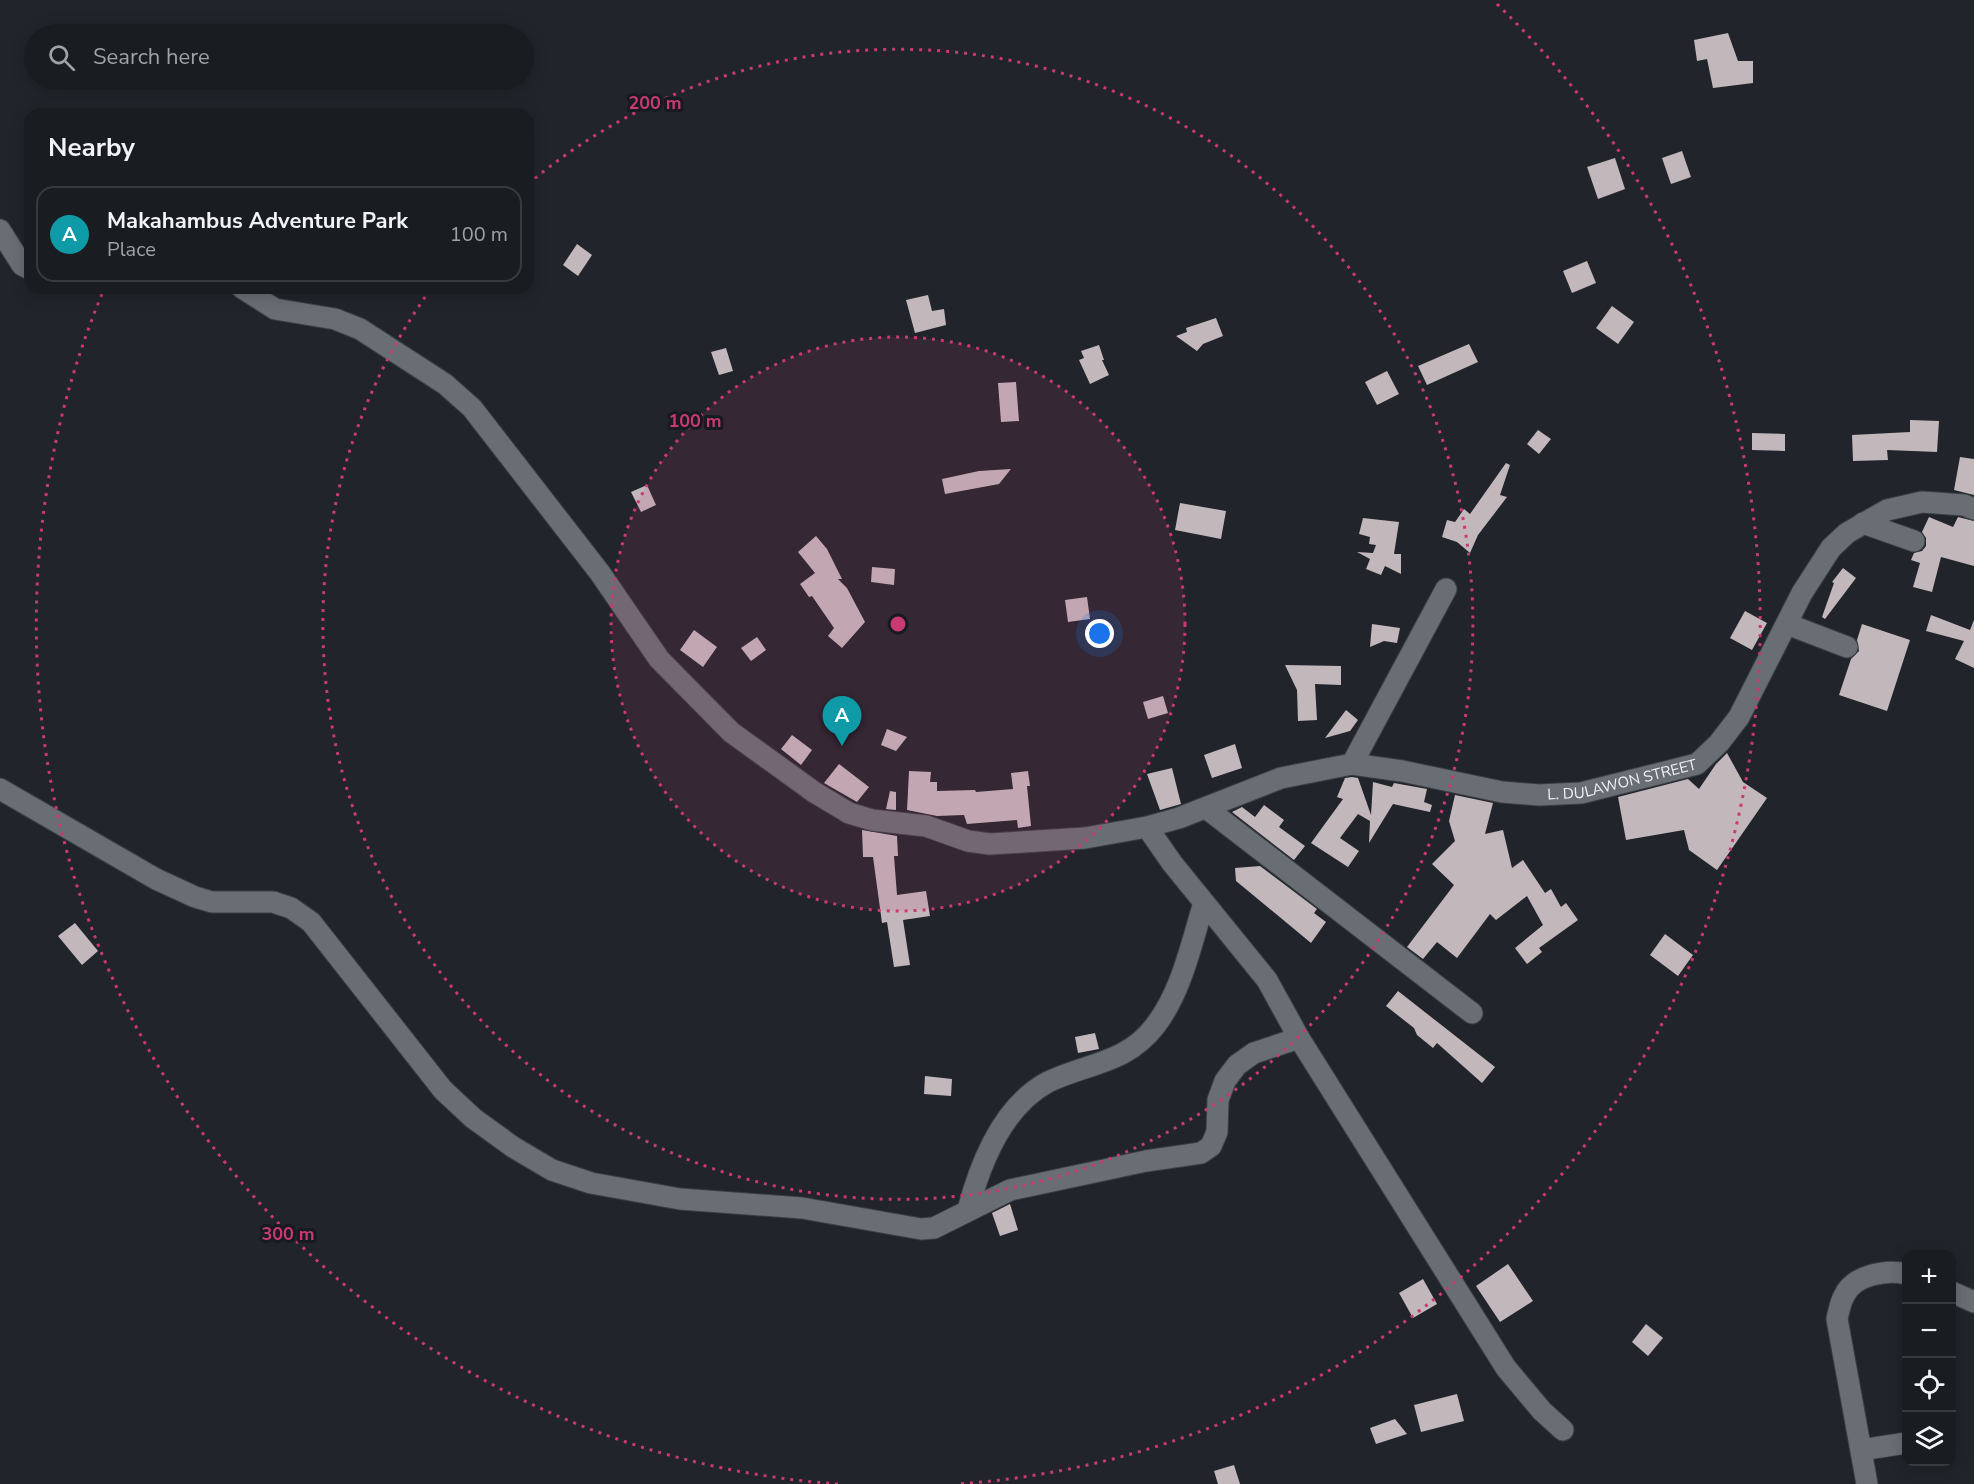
<!DOCTYPE html>
<html lang="en">
<head>
<meta charset="utf-8">
<style>
	body { margin:0; font-family:"Nunito Sans",sans-serif; background:#222529; color:#f1f3f6 }
	.controls { position:absolute; right:18px; bottom:18px; display:grid; overflow:hidden; border-radius:12px; box-shadow:0 3px 15px #0003 }
	.controls button { width:54px; height:54px; display:grid; place-items:center; padding:0; border:0; border-bottom:2px solid #373a3e; background:#191c20; color:#f1f3f6; font:30px sans-serif }
	.you { position:absolute; left:1100px; top:634px; width:21px; height:21px; margin:-15px; border:4px solid #fff; border-radius:50%; background:#1a73e8; box-shadow:0 0 0 9px #1a73e833 }
	.badge { display:grid; place-items:center; width:39px; height:39px; border-radius:50%; background:#0f766e; color:#fff; font-size:20px; font-weight:700 }
	.pin { position:absolute; translate:-50% -50px; filter:drop-shadow(0 2px 3px #0008) }
	.pin::after { content:''; position:absolute; top:32px; width:21px; height:18px; background:inherit; clip-path:polygon(0 0,100% 0,50% 100%) }
	.list { margin:0; padding:0; list-style:none }
	h2 { display:flex; justify-content:space-between; align-items:center; height:78px; margin:0; padding:0 24px; font-size:26px }
	h2 small { font-size:20px; font-weight:400; color:#9fa1a5 }
	.list li { display:grid; grid-template-columns:39px 1fr auto; gap:18px; align-items:center; box-sizing:border-box; height:96px; margin:0 12px 12px; padding:0 12px; border:2px solid #373a3e; border-radius:18px }
	.list b { display:block; font-size:22px; white-space:nowrap }
	.list p { margin:0; font-size:20px; white-space:nowrap; color:#9fa1a5 }
	.list em { font-size:20px; font-style:normal; color:#9fa1a5 }
	.icon { flex:none; width:33px; height:33px; fill:none; stroke:currentColor; stroke-width:2; stroke-linecap:round; stroke-linejoin:round }
	.map { position:relative; flex:none; width:1974px; height:1484px; overflow:hidden }
	.search { position:absolute; background:#191c20; box-shadow:0 3px 15px #0003; left:24px; top:24px; width:510px; height:66px; display:flex; align-items:center; gap:15px; box-sizing:border-box; padding:0 21px; border-radius:33px; color:#9fa1a5; font-size:22px }
	.panel { position:absolute; background:#191c20; box-shadow:0 3px 15px #0003; left:24px; top:108px; width:510px; height:186px; border-radius:18px }
	.map>svg:first-child { display:block }
	.building { fill:#c2b7bb }
	.lines { fill:none; stroke-linecap:round; stroke-linejoin:round }
	.minor-casing { stroke:#3c4046; stroke-width:23 }
	.minor { stroke:#696e75; stroke-width:21 }
	.ring { fill:none; stroke:#c93972; stroke-width:3; stroke-dasharray:3 6 }
	.labels { text-anchor:middle; dominant-baseline:central; stroke-width:6; stroke-linejoin:round; paint-order:stroke }
	.street-label { font-size:15px; fill:#eff2f6; stroke:#171b21 }
	.centre { fill:#c93972; stroke:#171b21; stroke-width:3 }
	.ring-label { font-size:18px; text-anchor:middle; font-weight:bold; fill:#c93972; stroke:#171b21; stroke-width:6; stroke-linejoin:round; paint-order:stroke }
</style>
</head>
<body>
<div class="map">
<svg width="1974" height="1484" viewBox="0 0 1974 1484">
	<rect width="100%" height="100%" fill="#21252b"/>
	<g class="building">
		<path d="M1728 33 1738 61H1753V83L1713 88 1707 59 1697 61 1694 40Z"/>
		<path d="M1682 151 1691 177 1671 184 1662 158Z"/>
		<path d="M1615 158 1625 189 1598 199 1587 167Z"/>
		<path d="M577 244 592 255 578 276 563 265Z"/>
		<path d="M1587 261 1596 283 1572 293 1563 271Z"/>
		<path d="M928 295 932 311 944 309 946 325 915 333 906 300Z"/>
		<path d="M1612 306 1634 322 1618 344 1596 328Z"/>
		<path d="M1216 318 1223 336 1203 344 1197 351 1176 336 1187 332 1186 328Z"/>
		<path d="M1469 344 1478 362 1427 385 1418 366Z"/>
		<path d="M1099 345 1104 360H1102L1109 375 1090 384 1079 360 1084 358 1081 351Z"/>
		<path d="M726 348 733 371 719 375 711 352Z"/>
		<path d="M1387 371 1399 394 1377 405 1365 382Z"/>
		<path d="M1016 382 1019 421 1001 422 998 383Z"/>
		<path d="M1910 420 1939 421 1937 452 1887 450 1888 460 1853 461 1852 435 1910 432Z"/>
		<path d="M1538 430 1551 439 1539 454 1527 444Z"/>
		<path d="M1752 433 1785 434V451L1752 450Z"/>
		<path d="M1960 457 1974 459V495L1954 490Z"/>
		<path d="M1506 463 1510 465 1500 495 1507 497 1478 535 1470 553 1457 542 1442 537 1447 520 1455 522 1464 509 1470 514Z"/>
		<path d="M1011 469 999 484 945 494 942 479 979 471Z"/>
		<path d="M647 485 656 505 641 512 631 492Z"/>
		<path d="M1180 503 1226 511 1221 539 1175 530Z"/>
		<path d="M1929 517 1953 527 1958 517 1974 521V566L1941 557 1932 592 1913 587 1920 563 1911 560 1914 553 1922 551 1926 546V538L1922 532Z"/>
		<path d="M1363 518 1399 522 1394 554H1401V574L1385 566 1381 575 1366 569 1370 559 1357 552 1373 553 1376 545 1369 544 1370 537 1359 534Z"/>
		<path d="M816 536 827 549 842 579H838L847 588 865 622 842 648 828 636 834 628 812 596 809 597 800 584 815 573 798 552Z"/>
		<path d="M872 567 895 569 894 585 871 582Z"/>
		<path d="M1843 568 1856 578 1825 619 1822 617 1834 583 1832 582Z"/>
		<path d="M1087 597 1090 619 1068 622 1065 600Z"/>
		<path d="M1745 611 1767 623 1752 650 1730 638Z"/>
		<path d="M1931 615 1970 630 1974 620V668L1955 659 1964 641 1926 631Z"/>
		<path d="M1372 624 1400 628 1397 643 1384 641 1370 647Z"/>
		<path d="M1862 624 1910 640 1887 711 1839 695 1851 659 1859 651 1857 640Z"/>
		<path d="M694 630 717 647 703 667 680 650Z"/>
		<path d="M757 637 766 650 751 661 741 648Z"/>
		<path d="M1285 665 1341 666V685L1315 684 1317 720 1298 721 1297 690Z"/>
		<path d="M1163 696 1168 713 1148 719 1143 702Z"/>
		<path d="M1346 710 1358 720 1350 731 1325 738Z"/>
		<path d="M887 729 907 737 896 751 881 745Z"/>
		<path d="M792 735 812 750 801 765 781 749Z"/>
		<path d="M1235 744 1242 768 1212 778 1204 755Z"/>
		<path d="M1727 753 1743 782 1767 798 1717 870 1689 850 1684 830 1626 840 1618 797 1688 779 1699 789 1716 764Z"/>
		<path d="M839 764 869 787 857 802 824 783Z"/>
		<path d="M1172 768 1181 804 1160 810 1147 774Z"/>
		<path d="M909 771 931 772 930 782H937V791L975 790 976 792 1013 789 1011 773 1028 771 1030 786H1027L1031 826 1018 828 1017 820 967 824 964 815 937 816 907 810Z"/>
		<path d="M1352 777 1358 778 1371 815 1373 782 1392 787 1394 783 1427 789 1424 802 1432 805 1430 812 1393 804 1369 843 1370 821 1358 814 1340 838 1359 851 1348 867 1311 843 1343 799 1337 797 1345 778Z"/>
		<path d="M890 791 896 792V810L886 809Z"/>
		<path d="M1455 795 1493 803 1485 834 1503 830 1512 868 1523 860 1545 893 1551 889 1561 907 1566 903 1578 920 1539 948 1542 952 1527 964 1515 948 1543 925 1527 896 1496 920 1490 914 1457 958 1437 942 1423 959 1407 947 1454 885 1432 864 1455 841 1449 821Z"/>
		<path d="M1264 805 1284 820 1279 827 1305 846 1294 860 1232 812 1242 807 1255 817Z"/>
		<path d="M862 830 897 836 898 856H894L897 895 926 891 930 916 903 920 910 965 894 967 887 922 882 923 873 857H863Z"/>
		<path d="M1260 866 1317 909 1314 913 1326 922 1311 943 1236 881 1235 868Z"/>
		<path d="M75 923 98 951 82 965 58 936Z"/>
		<path d="M1665 934 1693 955 1678 976 1650 955Z"/>
		<path d="M1398 991 1495 1067 1482 1083 1437 1043 1433 1048 1417 1035 1414 1028 1386 1006Z"/>
		<path d="M1095 1033 1099 1049 1078 1053 1075 1037Z"/>
		<path d="M925 1076 952 1079 951 1096 924 1094Z"/>
		<path d="M1010 1204 1018 1230 1000 1236 992 1213Z"/>
		<path d="M1508 1264 1533 1301 1500 1322 1476 1286Z"/>
		<path d="M1423 1279 1437 1304 1413 1318 1399 1293Z"/>
		<path d="M1646 1324 1663 1338 1648 1356 1632 1342Z"/>
		<path d="M1457 1394 1464 1421 1421 1432 1414 1405Z"/>
		<path d="M1395 1419 1407 1434 1376 1444 1370 1428Z"/>
		<path d="M1234 1465 1240 1484H1218L1214 1471Z"/>
	</g>
	<g class="lines">
		<defs>
			<g id="minor">
				<path d="M0 230 22 265 30 269"/>
				<path id="s1" d="M242 288 275 309 335 319 360 329 445 384 472 408 600 573 659 659 731 732 814 792 849 813 872 820 926 826 968 841 990 844 1085 838 1147 827 1179 818 1281 778 1352 764 1402 771 1502 792 1539 795 1581 793 1697 764 1719 743 1739 717 1802 593 1831 548 1847 533 1887 510 1922 502 1964 505 1974 509"/>
				<path d="M1863 523 1914 541"/>
				<path d="M1787 624 1847 647"/>
				<path d="M1352 764 1446 589"/>
				<path d="M0 789 156 879 195 897 212 902H273L291 908 311 922 443 1090 473 1118 513 1147 552 1170 591 1183 680 1199 802 1208 921 1229 934 1228 1010 1190 1146 1161 1201 1153 1211 1146 1217 1132 1218 1100 1225 1081 1237 1065 1254 1053 1299 1038"/>
				<path d="M1206 808 1472 1013"/>
				<path d="M1147 827 1172 863 1267 980 1299 1038 1506 1368 1542 1411 1563 1430"/>
				<path d="M968 1210C980 1164 1003 1106 1048 1082 1087 1063 1126 1064 1155 1026 1182 991 1191 944 1204 903"/>
				<path d="M1952 1292 1974 1302"/>
				<path d="M1861 1450 1906 1443"/>
				<path d="M1867 1484 1837 1319C1839 1311 1840 1303 1844 1296 1853 1275 1887 1269 1906 1274"/>
			</g>
		</defs>
		<use href="#minor" class="minor-casing"/>
		<use href="#minor" class="minor"/>
	</g>
	<circle cx="898" cy="624" r="287" fill="#c93972" fill-opacity=".12"/>
	<g class="ring">
		<circle cx="898" cy="624" r="287"/>
		<path d="M528 184A575 575 0 1 1 430 290"/>
		<path d="M838 1484A862 862 0 0 1 102 294M1497 4A862 862 0 0 1 958 1484"/>
	</g>
	<g class="labels">
		<g class="street-label">
			<text stroke="none"><textPath href="#s1" startOffset="1616">L. DULAWON STREET</textPath></text>
		</g>
	</g>
	<circle cx="898" cy="624" r="9" class="centre"/>
	<g class="ring-label">
		<text x="655" y="109">200 m</text>
		<text x="695" y="427">100 m</text>
		<text x="288" y="1240">300 m</text>
	</g>
</svg>
<div class="controls">
<button>+</button>
<button>−</button>
<button><svg class="icon" aria-label="locate" viewBox="0 0 24 24"><circle cx="12" cy="12" r="6"/><path d="M12 2v4M12 18v4M2 12h4M18 12h4"/></svg></button>
<button><svg class="icon" aria-label="layers" viewBox="0 0 24 24"><path d="M12 4l9 5-9 5-9-5zM3 14l9 5 9-5"/></svg></button>
</div>
<div class="you"></div>
<div class="pin badge" style="left:842px;top:746px;background:#0f9aa8">A</div>
<div class="search"><svg class="icon" aria-label="search" viewBox="0 0 24 24"><circle cx="10" cy="10" r="6"/><path d="M15 15l6 6"/></svg>Search here</div>
<section class="panel">
<h2>Nearby<small></small></h2>
<ul class="list">
<li><span class="badge" style="background:#0f9aa8">A</span><div><b>Makahambus Adventure Park</b><p>Place</p></div><em>100 m</em></li>
</ul>
</section>
</div>
</body>
</html>
